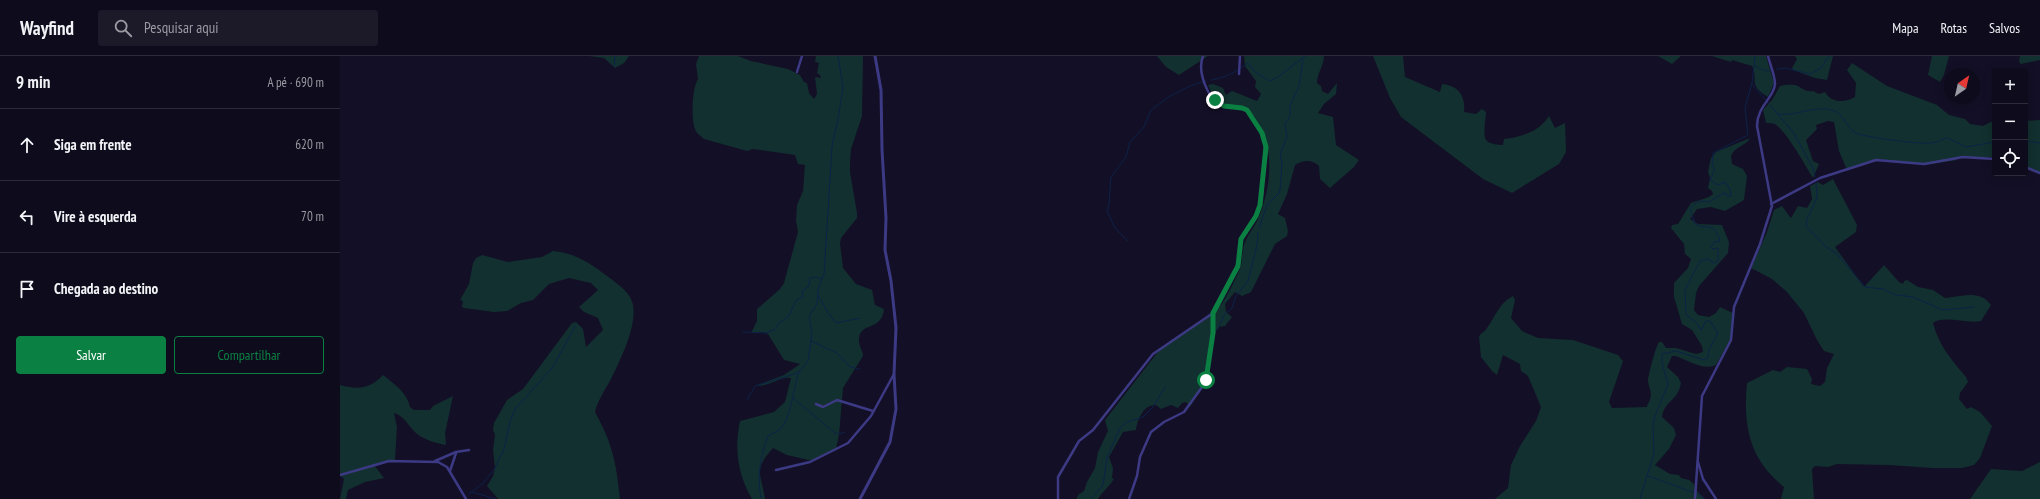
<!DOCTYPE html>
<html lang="pt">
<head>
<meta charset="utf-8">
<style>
	body { margin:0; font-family:"PT Sans Narrow",sans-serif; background:#1c1929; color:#f1f3f6 }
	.controls { position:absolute; right:12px; top:12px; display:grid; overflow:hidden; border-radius:4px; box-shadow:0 2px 10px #0003 }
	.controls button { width:36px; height:36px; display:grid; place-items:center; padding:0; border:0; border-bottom:1px solid #2e2b3b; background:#0e0b1c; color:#f1f3f6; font:20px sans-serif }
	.compass { position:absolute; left:1604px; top:12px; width:36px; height:36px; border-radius:50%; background:#0e0b1c; box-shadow:0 2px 10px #0003; rotate:34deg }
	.stop { position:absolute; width:12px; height:12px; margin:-9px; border:3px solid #0b8043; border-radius:50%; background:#fff }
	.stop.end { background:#0b8043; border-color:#fff; box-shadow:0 1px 4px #0008 }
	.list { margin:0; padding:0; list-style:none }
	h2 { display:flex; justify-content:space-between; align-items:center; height:52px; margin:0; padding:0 16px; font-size:17px }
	h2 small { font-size:13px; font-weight:400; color:#9b9ba3 }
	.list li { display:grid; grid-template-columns:26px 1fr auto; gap:12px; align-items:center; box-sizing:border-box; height:72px; padding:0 16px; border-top:1px solid #2e2b3b }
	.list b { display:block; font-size:15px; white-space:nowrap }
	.list em { font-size:13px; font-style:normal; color:#9b9ba3 }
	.actions { display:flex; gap:8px; padding:12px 16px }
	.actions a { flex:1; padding:9px 0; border:1px solid #0b8043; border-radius:4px; text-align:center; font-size:14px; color:#0b8043 }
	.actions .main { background:#0b8043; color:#fff }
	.icon { flex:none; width:22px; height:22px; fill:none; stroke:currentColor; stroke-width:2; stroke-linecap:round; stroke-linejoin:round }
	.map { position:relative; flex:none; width:1700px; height:443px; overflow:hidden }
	header { display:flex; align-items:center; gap:24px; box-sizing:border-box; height:56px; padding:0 20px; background:#0e0b1c; border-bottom:1px solid #2e2b3b }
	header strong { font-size:19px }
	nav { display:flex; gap:22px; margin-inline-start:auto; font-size:14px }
	.search { width:280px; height:36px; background:#1c1929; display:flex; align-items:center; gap:10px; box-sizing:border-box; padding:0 14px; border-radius:4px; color:#9b9ba3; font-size:15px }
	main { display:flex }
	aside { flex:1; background:#0e0b1c }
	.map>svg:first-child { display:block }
	.green { fill:#12302f }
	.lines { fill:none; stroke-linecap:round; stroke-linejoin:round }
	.stream { stroke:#0c2248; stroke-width:1 }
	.minor { stroke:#3d3a85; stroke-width:2.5 }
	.tertiary { stroke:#3d3a85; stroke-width:3 }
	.route { stroke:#0b8043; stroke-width:5 }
</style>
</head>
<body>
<header>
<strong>Wayfind</strong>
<div class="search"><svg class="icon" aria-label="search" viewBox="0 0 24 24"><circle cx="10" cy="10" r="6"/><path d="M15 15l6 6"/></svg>Pesquisar aqui</div>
<nav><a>Mapa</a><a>Rotas</a><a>Salvos</a></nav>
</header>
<main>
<aside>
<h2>9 min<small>A pé · 690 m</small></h2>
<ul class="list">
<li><svg class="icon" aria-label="ahead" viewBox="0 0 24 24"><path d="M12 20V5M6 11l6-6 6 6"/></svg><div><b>Siga em frente</b></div><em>620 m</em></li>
<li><svg class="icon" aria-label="left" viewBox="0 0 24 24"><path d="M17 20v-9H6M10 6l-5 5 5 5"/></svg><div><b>Vire à esquerda</b></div><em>70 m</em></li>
<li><svg class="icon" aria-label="arrive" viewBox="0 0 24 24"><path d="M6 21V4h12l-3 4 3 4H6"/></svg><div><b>Chegada ao destino</b></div></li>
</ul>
<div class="actions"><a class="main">Salvar</a><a>Compartilhar</a></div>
</aside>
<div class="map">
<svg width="1700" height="443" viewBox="0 0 1700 443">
	<rect width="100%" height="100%" fill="#130f26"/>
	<g class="green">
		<path d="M249 0H289L284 7 275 12 264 2Z"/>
		<path d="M359 0H398L411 5 448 13 460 19 464 26 467 27 469 37 474 43 477 38 475 21 481 22 480 19 477 17 479 7 475 6 476 0H523L522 60 511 93 510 106V116L517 157V162L501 182 500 188 503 212 516 228 532 234 535 249 544 253C542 275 521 266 519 282 518 290 523 294 523 300L503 332 499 379 496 393 473 405 447 399 433 392C413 414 421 417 425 443H412C398 419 394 393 400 365L434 356 445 346 451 322C440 320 425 333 417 329L444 319 460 308 444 304 428 278 424 276 411 277 417 265V253L440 233 444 227 458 176 456 165 457 149 463 135 465 109 458 108 455 99 413 93 407 95 364 83C361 80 356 77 355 73 351 63 352 32 358 23L356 8Z"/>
		<path d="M817 0H868L839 19 826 11Z"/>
		<path d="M904 0H984C984 10 977 17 977 27L981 30 982 35 988 38 997 27 996 38 984 48 978 57 993 61 996 89 1019 104 1014 111 990 132 980 123 979 110C972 103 963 104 955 109L947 138 938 158 945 162 948 175 947 180 935 188 911 236 902 240 895 236 885 248 886 256 892 261 885 270 879 271 876 275 867 311 872 322 861 333 850 351 846 346 842 347 838 352 831 349 821 353 816 349C804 348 797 364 796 374L783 376 769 401 773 412 772 422 774 423C769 431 762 436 758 443H736L739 438 744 435 747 426 755 412 758 396 768 375 765 364 817 297 831 284 833 285C846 277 874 258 883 246 887 241 899 216 901 210 902 203 902 196 904 189 907 179 914 172 918 163 931 132 935 95 918 66 903 39 882 62 868 29L873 28 883 32 886 39 892 35 917 45 921 38 915 31 916 25 905 10Z"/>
		<path d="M1033 0H1063L1065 21 1100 36 1102 28C1118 29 1126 40 1124 56L1136 58 1142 53 1146 56C1146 62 1142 81 1147 85 1150 88 1159 89 1163 89L1164 83C1181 81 1199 76 1209 60L1215 72 1225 67 1226 96 1219 108 1172 137 1143 123 1061 61 1050 42Z"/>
		<path d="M1318 0H1341L1332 8Z"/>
		<path d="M1372 0H1426L1434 27 1428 41C1407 28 1419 24 1412 10L1392 4 1391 6Z"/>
		<path d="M1455 0H1493L1487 24 1475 22 1453 14 1452 12 1457 3Z"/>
		<path d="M1592 0H1609L1604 19 1600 26 1588 19Z"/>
		<path d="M1680 0H1700V4L1681 8 1679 6Z"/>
		<path d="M1512 7 1547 30 1597 49 1609 59 1625 63 1630 68 1643 70 1655 64V101L1617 102V104L1586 109 1538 103 1507 114 1499 95 1494 66 1488 65 1476 69 1477 73 1466 84 1473 105 1479 108 1473 122C1465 109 1447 76 1435 68 1432 67 1429 67 1426 67L1423 54 1432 44 1440 30C1445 29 1453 28 1458 30 1463 33 1466 36 1473 35L1479 38 1485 36C1491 47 1505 47 1515 41L1516 27 1507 14Z"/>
		<path d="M1700 64V117L1685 110V65Z"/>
		<path d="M1410 82C1406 90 1395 90 1391 100L1392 108 1403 113 1407 120 1404 144 1385 155 1371 151 1357 153 1350 163 1358 168 1382 169 1389 186 1388 197 1359 230 1356 237 1354 254 1358 259 1369 261 1376 257 1380 251 1393 257 1391 282 1376 309C1363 315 1348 304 1335 300H1332L1327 311 1338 321 1341 327C1338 345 1324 345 1322 361L1334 372 1336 379 1329 393 1315 409 1330 418 1339 419 1341 422 1349 424 1354 428 1356 434 1365 443H1155L1168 432 1171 409 1180 390 1196 365 1201 351 1188 320 1181 315 1180 308 1163 299 1157 319 1152 315 1141 301 1139 281C1141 276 1145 276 1147 272 1155 261 1160 246 1173 240L1175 244 1171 262 1182 275 1198 282 1233 284 1278 299 1283 305 1269 346 1272 352 1307 351C1307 348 1310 345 1310 343 1313 336 1308 331 1308 325 1308 319 1316 290 1319 286H1322L1326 292H1336L1356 298 1363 296 1362 290 1352 274 1342 268 1334 241V227L1348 212 1351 203 1345 198 1344 188 1331 172 1332 169 1338 168 1351 147 1369 141 1373 138 1372 135 1368 132 1370 122 1368 116 1369 111 1371 102 1376 96Z"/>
		<path d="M1493 123 1517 169 1516 176 1495 191 1524 231 1544 209 1559 226 1563 228 1564 225 1567 224 1578 231 1593 234 1605 242C1621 241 1639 233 1651 249L1641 265C1627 268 1603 259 1593 267 1599 290 1611 303 1626 321L1628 326 1620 337 1619 343 1627 353 1631 351 1640 356 1652 370 1640 402 1634 409 1622 412H1592L1549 409 1497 408 1488 411 1475 410 1472 413 1474 443H1441L1444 431C1409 403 1403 370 1407 327L1433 314 1440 316 1447 311 1467 313 1472 323 1471 328 1480 330 1485 326 1487 312 1494 298 1484 295 1477 284 1464 257 1447 236 1432 223 1411 212 1427 176 1434 154 1442 150 1451 162 1458 150 1467 152 1472 143 1470 130 1478 126 1483 129Z"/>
		<path d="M213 195C235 197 250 207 267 220 275 226 287 234 291 243 301 263 280 305 271 323 265 334 258 344 255 356 273 389 276 406 280 443H158L147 430 153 420 155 412 153 394 155 379 153 374 154 367 167 344 183 333 232 267 236 266 243 273 246 291 263 274 258 262 244 256 239 251 258 234 251 227 229 222 209 228 193 244 181 247 167 255 154 256 124 252 122 251 123 245 120 244 129 228 133 207 136 202 142 199 168 206 202 201Z"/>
		<path d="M43 319C54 328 67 336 70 351L74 354H90L93 350 113 340 105 377 106 389C96 387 84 384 76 377 68 370 65 360 54 357L57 371 55 404 34 409 44 422 25 426 8 434 6 443H0L4 423 0 419V329C18 334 30 333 43 319Z"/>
		<path d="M1700 406V443H1630L1651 413 1682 415Z"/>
	</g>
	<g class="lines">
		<g class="stream">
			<path d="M274 10 275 0"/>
			<path d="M1415 10 1425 15 1432 14"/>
			<path d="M1437 13 1445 12 1470 18 1481 12 1489 0"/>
			<path d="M871 24C888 21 895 16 908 7L915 16 930 25 938 21 965 0"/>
			<path d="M1412 28 1453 76 1473 112 1475 121"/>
			<path d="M1438 58C1455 61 1474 49 1492 54 1504 57 1506 72 1516 77 1528 82 1578 88 1591 87 1598 87 1602 82 1608 82L1626 91 1655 86"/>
			<path d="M1685 85 1700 87"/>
			<path d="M1476 126 1477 142 1467 163 1466 170 1485 190 1497 198 1525 231 1543 233 1556 239 1573 241 1603 254 1634 251"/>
			<path d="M919 172 927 149 938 138 940 134 942 107 940 98 947 81 945 68 950 60V50L959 30 963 3"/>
			<path d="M788 185 775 172 767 155 769 148 771 121 786 101 790 86 804 71 811 54 830 40 850 30 866 25"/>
			<path d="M478 239 488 257 496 267 520 262"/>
			<path d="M878 273 884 259 892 252 896 240 908 225 917 189 918 177"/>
			<path d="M403 276 426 277 434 274 439 267 449 260 456 244 463 241 462 235 469 230 470 222 476 221 481 223"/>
			<path d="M471 285 497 297 510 311 519 313"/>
			<path d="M453 342 495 377 499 378 505 376"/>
			<path d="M407 344 415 330 454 318 460 315 468 305 472 278 469 260 477 248 478 234 484 218 492 90 498 63 503 31 498 0"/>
			<path d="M1308 420 1358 438 1365 443"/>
			<path d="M132 436 156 443"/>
			<path d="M129 438 142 428 154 414 164 393 170 366 175 353 213 311 235 270"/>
			<path d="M421 443C417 420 420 402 428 380 432 377 438 376 441 372 451 362 454 329 459 315"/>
			<path d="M751 443 763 429 767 402 780 372 787 366 803 361 813 351 825 331"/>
			<path d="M1300 443 1314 397 1313 369 1315 360 1328 328 1322 307V298L1336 295 1364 304 1368 302 1369 294 1378 277 1370 265H1366L1361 274 1357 267 1346 259 1345 234 1360 205 1368 203 1374 207 1378 205V192L1372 193 1371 191 1374 186 1380 185C1373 164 1368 175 1355 168L1350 153C1355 145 1361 144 1369 146L1382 138 1386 137 1387 140H1391L1390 133 1385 126 1378 129 1370 124 1375 113 1372 109 1373 97 1408 79 1405 52 1412 27 1415 0"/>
		</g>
		<g class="minor">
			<path d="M457 16 462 0"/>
			<path d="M899 18 900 0"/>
			<path d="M1685 111 1700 117"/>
			<path d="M1431 148 1480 122 1536 104 1584 108 1623 101 1655 103"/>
			<path d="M476 348 483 351 497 344 533 355"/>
			<path d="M95 405 116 396 129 394"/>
			<path d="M1358 406 1363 423 1376 443"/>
			<path d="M436 414 470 406 508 387 531 360 554 318"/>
			<path d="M110 415 116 397"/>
			<path d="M0 419 49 405 98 406 107 411 126 443"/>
			<path d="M718 443V421L739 385 753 374 813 298 873 257 877 252 898 210 900 185 918 156 922 140 925 88 919 72 907 54C899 50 890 53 882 49 867 43 857 15 863 0"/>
			<path d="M789 443 797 420 800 401 811 376 824 366 844 356 865 327 872 285 873 257"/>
			<path d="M1355 443 1362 340 1391 284 1394 251 1420 188 1432 150 1417 70C1417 50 1434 42 1435 28 1435 19 1430 9 1428 0"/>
		</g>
		<path class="tertiary" d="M520 443 550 386 556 353 554 318 556 272 551 225 545 194 546 162 542 94 541 34 535 0"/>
	</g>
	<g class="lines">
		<path class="route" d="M866 324 873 277V257L898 210 901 183 916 160 920 149 926 91 922 77 907 54 902 52 884 50 875 44"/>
	</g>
</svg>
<div class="controls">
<button>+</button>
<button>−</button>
<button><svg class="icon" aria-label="locate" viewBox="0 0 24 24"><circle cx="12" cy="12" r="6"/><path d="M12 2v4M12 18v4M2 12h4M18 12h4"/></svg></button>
</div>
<svg class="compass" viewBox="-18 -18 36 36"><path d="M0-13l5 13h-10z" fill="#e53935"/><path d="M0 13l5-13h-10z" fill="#9b9ba3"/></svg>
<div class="stop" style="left:866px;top:324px"></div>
<div class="stop end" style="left:875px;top:44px"></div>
</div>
</main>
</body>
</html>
